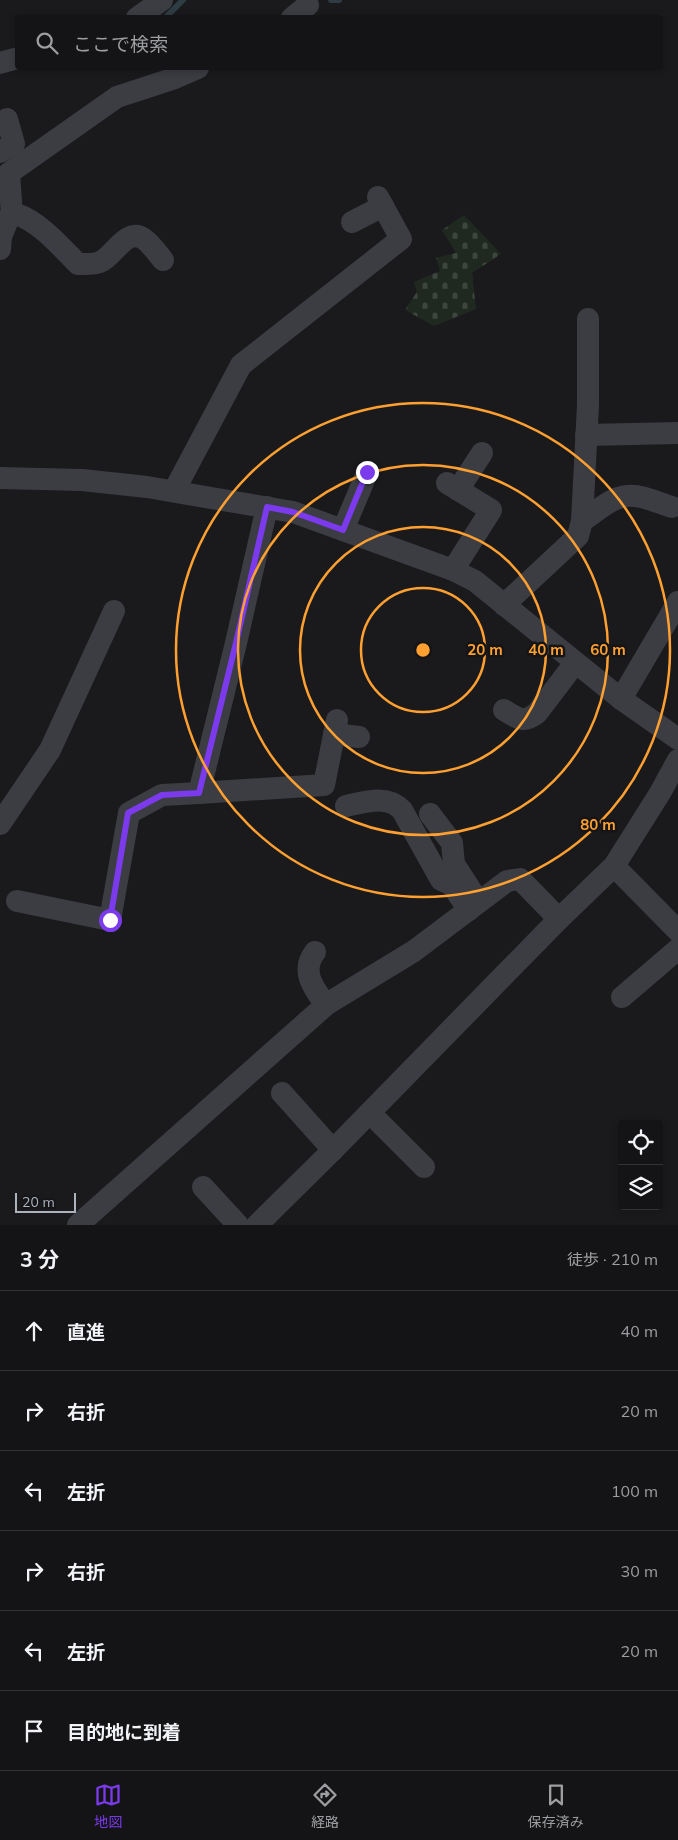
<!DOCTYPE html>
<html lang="ja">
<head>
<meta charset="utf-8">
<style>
	body { margin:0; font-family:Mulish,"Noto Sans JP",sans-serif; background:#212123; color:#f1f3f6 }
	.controls { position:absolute; right:15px; bottom:15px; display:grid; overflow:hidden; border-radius:5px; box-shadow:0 2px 8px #0003 }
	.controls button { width:45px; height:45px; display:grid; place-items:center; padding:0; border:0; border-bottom:1px solid #333335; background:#141416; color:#f1f3f6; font:25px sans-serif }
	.scale { position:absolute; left:15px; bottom:12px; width:61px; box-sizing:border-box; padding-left:5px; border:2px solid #acb3bd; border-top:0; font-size:14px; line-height:18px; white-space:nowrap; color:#acb3bd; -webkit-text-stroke:4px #151518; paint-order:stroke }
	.stop { position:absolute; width:15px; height:15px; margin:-11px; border:4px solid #7c3aed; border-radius:50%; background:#fff }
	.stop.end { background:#7c3aed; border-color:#fff; box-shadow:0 1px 5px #0008 }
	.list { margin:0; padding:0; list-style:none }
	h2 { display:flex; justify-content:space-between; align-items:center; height:65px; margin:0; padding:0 20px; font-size:21px }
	h2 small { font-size:16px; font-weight:400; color:#9d9ea1 }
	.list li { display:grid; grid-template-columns:32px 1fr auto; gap:15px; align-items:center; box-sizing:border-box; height:80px; padding:0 20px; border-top:1px solid #333335 }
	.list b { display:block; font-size:19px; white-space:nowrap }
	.list em { font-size:16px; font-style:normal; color:#9d9ea1 }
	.icon { flex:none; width:28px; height:28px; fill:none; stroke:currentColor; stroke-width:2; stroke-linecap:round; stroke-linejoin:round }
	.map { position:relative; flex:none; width:678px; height:1225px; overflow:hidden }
	.search { position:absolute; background:#141416; box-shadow:0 2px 8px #0003; left:15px; right:15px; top:15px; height:55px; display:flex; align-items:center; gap:12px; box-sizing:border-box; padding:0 18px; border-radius:5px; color:#9d9ea1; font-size:19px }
	.sheet { height:545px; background:#141416 }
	nav { display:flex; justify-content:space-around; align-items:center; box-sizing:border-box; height:70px; border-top:1px solid #333335; background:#141416; font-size:14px; color:#9d9ea1 }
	nav a { display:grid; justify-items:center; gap:2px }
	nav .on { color:#7c3aed }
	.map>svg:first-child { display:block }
	.cemetery { fill:url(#cemetery-stones) }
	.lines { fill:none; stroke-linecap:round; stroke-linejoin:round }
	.stream { stroke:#2e3c43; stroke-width:6 }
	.minor { stroke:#3b3d42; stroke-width:22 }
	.route { stroke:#7c3aed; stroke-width:6 }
	.ring { fill:none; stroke:#ffa030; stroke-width:2.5 }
	.centre { fill:#ffa030; stroke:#151518; stroke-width:2.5 }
	.ring-label { font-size:15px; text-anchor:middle; font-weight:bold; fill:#ffa030; stroke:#151518; stroke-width:5; stroke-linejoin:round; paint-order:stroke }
</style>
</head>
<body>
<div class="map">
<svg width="678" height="1225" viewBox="0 0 678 1225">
	<defs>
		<pattern id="cemetery-stones" width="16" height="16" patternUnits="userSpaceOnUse" patternTransform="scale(1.25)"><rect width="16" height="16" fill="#1f2920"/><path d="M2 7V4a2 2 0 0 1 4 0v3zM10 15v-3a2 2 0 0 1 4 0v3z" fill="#3d463e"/></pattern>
	</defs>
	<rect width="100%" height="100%" fill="#1a1a1d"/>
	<path class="cemetery" d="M464 215 501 254 472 273 476 309 434 326 405 310 417 292 414 282 440 271 436 258 456 253 442 230Z"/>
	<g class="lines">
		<g class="stream">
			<path d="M331 0H339"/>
			<path d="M165 18 183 0"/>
		</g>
		<g class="minor">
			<path d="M137 18 162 0"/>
			<path d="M292 18 308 5"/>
			<path d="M0 63 18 58"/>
			<path d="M0 152 14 144 7 119"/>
			<path d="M12 215 9 173 117 97 175 78 198 68"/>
			<path d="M352 222 383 206"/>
			<path d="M0 249 1 237 9 217 16 214C40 222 60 246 78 264 85 264 95 265 102 261 115 254 127 227 144 239 151 244 158 254 163 260"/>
			<path d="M586 435 678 433"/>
			<path d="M0 478 82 480 147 487 293 512 453 570 475 581 621 699 678 739"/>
			<path d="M447 483 491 510 453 570"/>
			<path d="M458 490 482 453"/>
			<path d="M174 491 241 365 401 239 378 197"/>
			<path d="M267 507 236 643 199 793 324 785 337 720"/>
			<path d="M582 521C595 513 611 497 627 496 641 494 658 503 672 507"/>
			<path d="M343 530 367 473"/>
			<path d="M504 605 578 536 582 521 588 405V319"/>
			<path d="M621 699 678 602"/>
			<path d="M504 710C517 718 523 724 537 713L575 663"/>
			<path d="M334 734 359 737"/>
			<path d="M346 806C365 802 387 794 402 810L441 880 451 884 469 910"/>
			<path d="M430 814 452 843 454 864 474 895"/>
			<path d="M0 824 50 750 114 611"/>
			<path d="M614 866 678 931"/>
			<path d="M17 901 110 920 129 813 162 795 199 793"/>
			<path d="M315 952C300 971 314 989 326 1005"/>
			<path d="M622 997 678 949"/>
			<path d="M282 1093 333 1150"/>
			<path d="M370 1113 424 1167"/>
			<path d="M203 1187 238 1225"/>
			<path d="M78 1225 327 1004 414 951 507 881 520 879 559 919"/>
			<path d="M257 1225 333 1150 559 919 614 866 660 793 678 760"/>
		</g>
	</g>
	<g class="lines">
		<path class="route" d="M110 920 128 813 162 795 199 793 236 643 267 507 293 512 343 530 367 472"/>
	</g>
	<g class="ring">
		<circle cx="423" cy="650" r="62"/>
		<circle cx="423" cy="650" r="123"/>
		<circle cx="423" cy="650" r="185"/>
		<circle cx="423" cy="650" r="247"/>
	</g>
	<circle cx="423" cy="650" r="8" class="centre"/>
	<g class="ring-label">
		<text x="485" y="655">20 m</text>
		<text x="546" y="655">40 m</text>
		<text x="608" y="655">60 m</text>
		<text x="598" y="830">80 m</text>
	</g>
</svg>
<div class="controls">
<button><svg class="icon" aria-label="locate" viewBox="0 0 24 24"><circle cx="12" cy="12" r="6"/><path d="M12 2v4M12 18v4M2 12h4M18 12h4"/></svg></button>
<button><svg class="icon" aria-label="layers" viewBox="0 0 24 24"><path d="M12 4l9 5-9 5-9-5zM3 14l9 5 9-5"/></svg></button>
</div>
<div class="scale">20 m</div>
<div class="stop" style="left:110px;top:920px"></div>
<div class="stop end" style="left:367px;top:472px"></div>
<div class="search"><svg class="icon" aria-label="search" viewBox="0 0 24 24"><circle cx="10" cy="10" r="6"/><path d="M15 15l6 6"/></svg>ここで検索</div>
</div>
<section class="sheet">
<h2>3 分<small>徒歩 · 210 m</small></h2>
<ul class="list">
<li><svg class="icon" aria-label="ahead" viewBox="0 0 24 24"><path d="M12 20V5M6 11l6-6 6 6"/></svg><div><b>直進</b></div><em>40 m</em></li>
<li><svg class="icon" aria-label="right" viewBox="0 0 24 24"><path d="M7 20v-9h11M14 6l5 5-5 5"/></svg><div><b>右折</b></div><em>20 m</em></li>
<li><svg class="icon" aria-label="left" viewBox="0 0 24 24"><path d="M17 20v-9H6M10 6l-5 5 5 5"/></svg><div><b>左折</b></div><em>100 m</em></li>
<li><svg class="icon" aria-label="right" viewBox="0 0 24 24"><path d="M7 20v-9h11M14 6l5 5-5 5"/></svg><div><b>右折</b></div><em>30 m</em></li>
<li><svg class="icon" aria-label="left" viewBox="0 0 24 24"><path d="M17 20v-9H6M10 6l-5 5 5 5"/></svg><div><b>左折</b></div><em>20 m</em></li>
<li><svg class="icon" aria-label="arrive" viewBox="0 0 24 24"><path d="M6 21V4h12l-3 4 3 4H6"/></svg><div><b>目的地に到着</b></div></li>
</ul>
</section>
<nav>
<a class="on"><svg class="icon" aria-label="map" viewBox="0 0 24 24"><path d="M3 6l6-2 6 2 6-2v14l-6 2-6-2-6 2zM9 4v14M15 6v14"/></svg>地図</a>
<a><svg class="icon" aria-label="directions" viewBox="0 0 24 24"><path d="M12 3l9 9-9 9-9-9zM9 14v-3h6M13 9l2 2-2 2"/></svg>経路</a>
<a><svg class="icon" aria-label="saved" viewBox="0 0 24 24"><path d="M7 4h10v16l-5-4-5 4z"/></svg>保存済み</a>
</nav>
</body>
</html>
